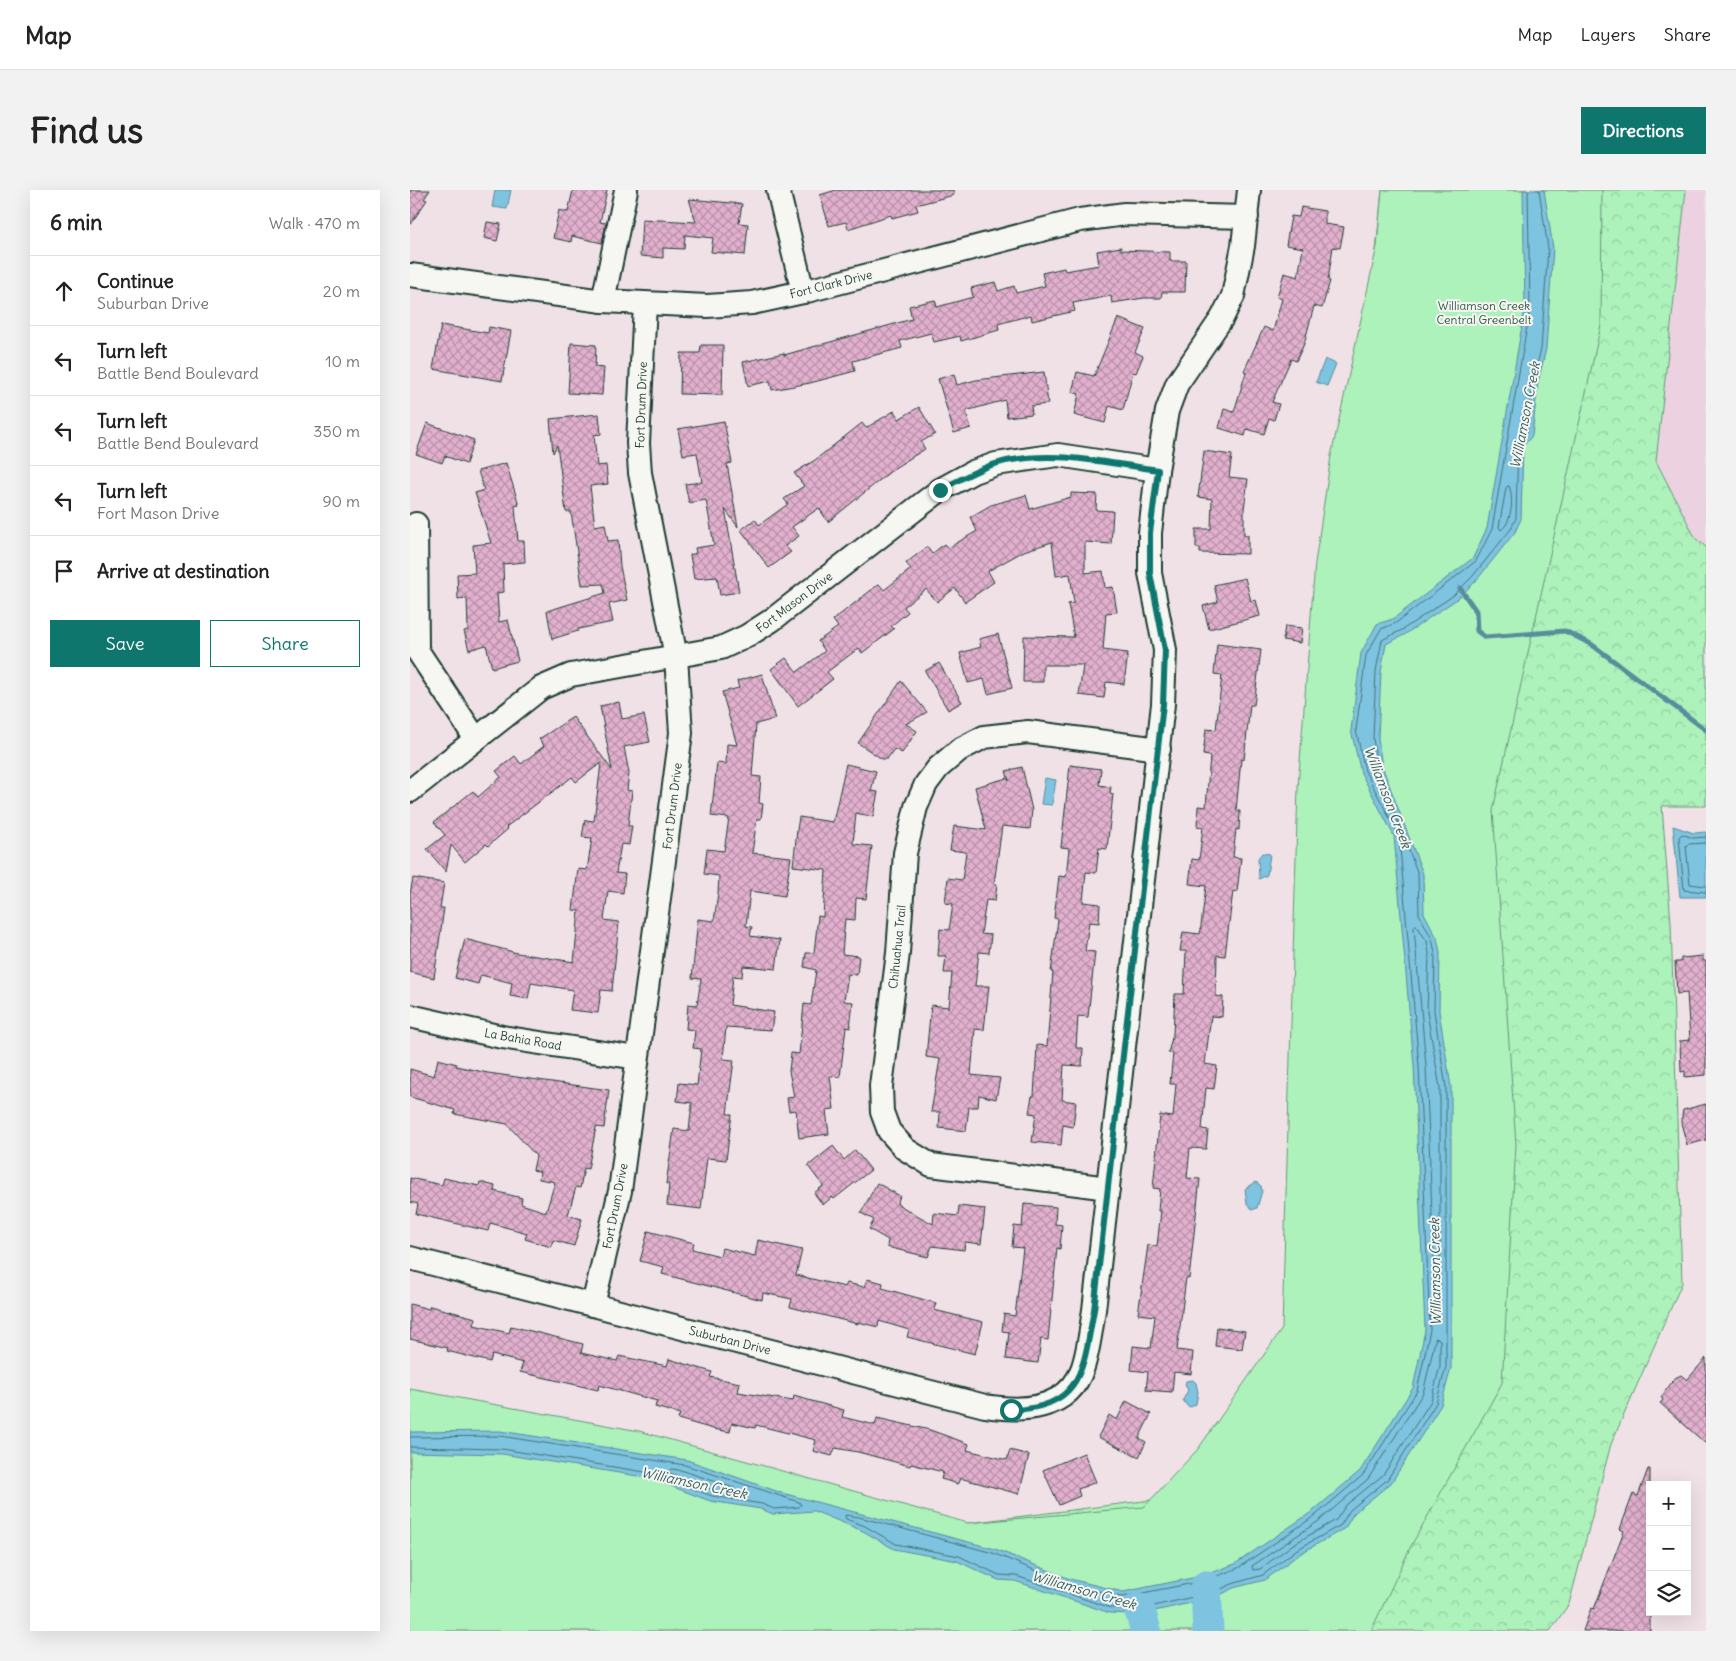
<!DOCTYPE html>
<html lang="en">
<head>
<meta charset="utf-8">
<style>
	body { margin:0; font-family:Delius,sans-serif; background:#f2f2f2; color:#222 }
	.controls { position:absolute; right:15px; bottom:15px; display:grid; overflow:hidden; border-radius:0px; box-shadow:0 5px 20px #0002 }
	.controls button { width:45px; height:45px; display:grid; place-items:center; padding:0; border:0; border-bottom:1px solid #e0e0e0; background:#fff; color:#222; font:25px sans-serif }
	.stop { position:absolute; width:15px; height:15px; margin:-11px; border:4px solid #0f766e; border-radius:50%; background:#fff }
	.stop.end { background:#0f766e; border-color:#fff; box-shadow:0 1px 5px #0008 }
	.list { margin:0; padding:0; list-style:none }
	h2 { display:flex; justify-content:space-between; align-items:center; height:65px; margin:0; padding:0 20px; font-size:21px }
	h2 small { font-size:16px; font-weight:400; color:#767676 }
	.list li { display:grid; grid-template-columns:32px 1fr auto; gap:15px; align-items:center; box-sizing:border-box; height:70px; padding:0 20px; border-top:1px solid #e0e0e0 }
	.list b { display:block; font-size:19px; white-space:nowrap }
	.list p { margin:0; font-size:16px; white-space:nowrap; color:#767676 }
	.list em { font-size:16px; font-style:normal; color:#767676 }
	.actions { display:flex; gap:10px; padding:15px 20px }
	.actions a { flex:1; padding:11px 0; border:1px solid #0f766e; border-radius:0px; text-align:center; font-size:18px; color:#0f766e }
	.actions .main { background:#0f766e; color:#fff }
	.icon { flex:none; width:28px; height:28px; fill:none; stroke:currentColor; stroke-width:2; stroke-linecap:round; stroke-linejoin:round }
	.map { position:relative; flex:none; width:1296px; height:1441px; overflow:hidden; border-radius:0px }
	header { display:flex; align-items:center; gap:30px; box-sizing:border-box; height:70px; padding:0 25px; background:#fff; border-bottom:1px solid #e0e0e0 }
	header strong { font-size:24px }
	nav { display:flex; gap:28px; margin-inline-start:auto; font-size:18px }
	.intro { display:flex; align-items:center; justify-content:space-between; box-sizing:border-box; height:120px; padding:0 30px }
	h1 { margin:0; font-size:35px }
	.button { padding:12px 22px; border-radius:0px; background:#0f766e; color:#fff; font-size:18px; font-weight:700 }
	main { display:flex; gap:30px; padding:0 30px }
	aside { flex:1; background:#fff; border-radius:0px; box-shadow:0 5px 20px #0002 }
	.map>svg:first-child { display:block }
	.built { fill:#ecd2e0 }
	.forest { fill:url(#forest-crowns); stroke:#669778 }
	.park { fill:#adf1bb; stroke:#669778 }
	.water { fill:#7ec3df; stroke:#588d9b }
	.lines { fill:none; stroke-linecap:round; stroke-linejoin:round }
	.shore { stroke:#457378; stroke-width:1 }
	.stream { stroke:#588d9b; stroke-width:5 }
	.river { stroke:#7ec3df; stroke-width:31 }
	.building { fill:url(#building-cross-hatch); stroke:#1f3d34 }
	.minor-casing { stroke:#1f3d34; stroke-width:26 }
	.minor { stroke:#f6f6f2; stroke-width:22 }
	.route { stroke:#0f766e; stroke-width:6 }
	.labels { text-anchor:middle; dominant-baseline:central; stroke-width:4; stroke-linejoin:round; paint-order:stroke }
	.street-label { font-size:12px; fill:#1f3d34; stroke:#f6f6f2 }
	.park-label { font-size:12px; fill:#345848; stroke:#f6f6f2 }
	.water-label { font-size:14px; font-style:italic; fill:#375e5f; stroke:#f6f6f2 }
</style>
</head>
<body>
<header>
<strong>Map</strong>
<nav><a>Map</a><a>Layers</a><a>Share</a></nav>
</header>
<div class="intro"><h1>Find us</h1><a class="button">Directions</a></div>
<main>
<aside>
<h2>6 min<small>Walk · 470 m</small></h2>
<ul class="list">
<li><svg class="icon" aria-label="ahead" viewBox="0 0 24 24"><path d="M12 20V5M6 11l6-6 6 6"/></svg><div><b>Continue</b><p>Suburban Drive</p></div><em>20 m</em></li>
<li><svg class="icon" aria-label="left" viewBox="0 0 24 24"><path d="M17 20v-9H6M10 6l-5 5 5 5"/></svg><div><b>Turn left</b><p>Battle Bend Boulevard</p></div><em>10 m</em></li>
<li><svg class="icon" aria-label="left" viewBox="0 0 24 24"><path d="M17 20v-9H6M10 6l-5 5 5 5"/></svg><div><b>Turn left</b><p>Battle Bend Boulevard</p></div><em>350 m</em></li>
<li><svg class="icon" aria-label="left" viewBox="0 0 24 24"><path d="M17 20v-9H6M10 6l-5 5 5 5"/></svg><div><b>Turn left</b><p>Fort Mason Drive</p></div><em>90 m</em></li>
<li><svg class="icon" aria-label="arrive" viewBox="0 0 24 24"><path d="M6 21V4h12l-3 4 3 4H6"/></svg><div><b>Arrive at destination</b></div></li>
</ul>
<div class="actions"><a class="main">Save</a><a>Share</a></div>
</aside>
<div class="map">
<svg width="1296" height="1441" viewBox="0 0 1296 1441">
	<defs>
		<pattern id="forest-crowns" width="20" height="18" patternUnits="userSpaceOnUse" patternTransform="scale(1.25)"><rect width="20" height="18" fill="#adf1bb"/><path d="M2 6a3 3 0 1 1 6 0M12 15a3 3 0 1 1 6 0" fill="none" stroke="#94d0a1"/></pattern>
		<pattern id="building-cross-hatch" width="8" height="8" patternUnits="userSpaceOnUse" patternTransform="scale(1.25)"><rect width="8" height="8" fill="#e2b0ce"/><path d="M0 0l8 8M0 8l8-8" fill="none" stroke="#b790a8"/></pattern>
	</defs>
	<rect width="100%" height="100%" fill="#f0e1e7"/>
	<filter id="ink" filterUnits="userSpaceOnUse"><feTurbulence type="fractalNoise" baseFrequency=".02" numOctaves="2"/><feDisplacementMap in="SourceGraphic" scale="10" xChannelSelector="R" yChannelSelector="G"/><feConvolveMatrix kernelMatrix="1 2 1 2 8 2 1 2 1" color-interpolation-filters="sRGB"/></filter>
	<g filter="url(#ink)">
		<path class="built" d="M1276 0H1296V357L1286 349 1246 271Z"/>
		<path class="forest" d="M972 0H1276L1246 271 1286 349 1296 357V616H1252L1261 733 1272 1093 1201 1254 1159 1414 1140 1441H0V1213L558 1333 813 1301 939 1136 919 538Z"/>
		<path class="park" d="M972 0H1192L1191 135 1083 620 1106 955 1092 1193 1001 1356 961 1441H0V1199L229 1241 558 1333 734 1317 788 1259 872 1139 888 597 905 373 921 266 967 56Z"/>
		<g class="water">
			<path d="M85 0H101L97 19 82 17Z"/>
			<path d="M1113 0H1134L1143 58 1136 159 1128 192 1122 246 1113 256 1111 329 1105 342 1066 391 1047 409 994 445 976 454 971 482 968 549 972 576 1013 684 1014 723 1027 748 1030 762 1029 821 1041 897V1178L1031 1215 981 1293 944 1323 935 1338 888 1365 855 1390 823 1398 807 1407 740 1422 718 1424 700 1423 605 1391 588 1390 547 1371 484 1359 453 1341 404 1321 363 1324 351 1319 300 1311 240 1288 92 1264 0 1262V1242L90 1241 277 1270 372 1303 585 1359 660 1389 713 1402 792 1386 825 1374 903 1321 950 1281 1003 1198 1015 1140 1004 876 984 646 951 583 941 540 951 463 967 434 983 429 1063 368 1077 338 1115 118Z"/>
			<path d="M915 169 926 174 917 196 906 192Z"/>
			<path d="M635 588 646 590 642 615 631 614Z"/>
			<path d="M1263 636 1284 643 1296 642V707H1270Z"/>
			<path d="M852 663 860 664 857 685 849 689 848 668Z"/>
			<path d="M846 992 851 996 852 1001 847 1018 842 1020 837 1014 835 999Z"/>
			<path d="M783 1190 786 1193 788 1202 786 1214 781 1217 777 1216 773 1210 778 1200 775 1195 776 1191Z"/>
		</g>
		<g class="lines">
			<g class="shore">
				<path d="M1118 0 1120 119 1082 339 1066 371 986 433 971 439 956 465 946 540 955 581 989 646 1009 876 1020 1140 1007 1201 953 1285 906 1325 828 1378 794 1391 712 1407 658 1394 583 1363 449 1327 435 1325 436 1329 455 1336 486 1354 549 1366 589 1385 606 1386 701 1418 739 1417 805 1402 822 1394 853 1385 886 1360 931 1335 940 1320 977 1290 1026 1213 1036 1177V897L1024 821 1025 763 1022 749 1009 724 1008 684 967 577 963 548 966 481 972 450 992 440 1044 405 1062 387 1101 339 1106 328 1108 256 1117 243 1123 191 1131 159 1138 58 1129 0"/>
				<path d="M1099 296C1104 307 1102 333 1091 340L1089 337 1096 298Z"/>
				<path d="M1296 647 1283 648 1272 644 1269 647 1274 700 1296 702"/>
				<path d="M1296 653 1278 654 1276 656 1280 694 1296 696"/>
				<path d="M1006 735 1017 751 1019 763 1017 822 1030 898V1098L1027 1101 1025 1098 1016 876 1004 738Z"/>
				<path d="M1026 1148 1030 1150V1176L1021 1211 973 1285 936 1315 926 1330 882 1355 850 1379 843 1380 842 1376 910 1330 958 1289 1013 1203Z"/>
				<path d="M0 1247 90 1246 275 1275 389 1312 391 1315 389 1317 364 1319 352 1314 302 1306 241 1283 92 1259 0 1257"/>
				<path d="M262 1279 274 1281 324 1298 326 1301 324 1303 303 1300 260 1283 259 1281Z"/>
			</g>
			<path class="stream" d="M1050 398 1066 421 1067 441 1075 447 1155 441 1181 454 1296 540"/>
			<g class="river">
				<path d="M796 1396 798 1441"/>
				<path d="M729 1418 736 1441"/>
			</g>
		</g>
		<g class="building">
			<path d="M0 0H20L14 9 17 10 0 35Z"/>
			<path d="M163 0H197L190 32 196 33 192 53 162 46 161 52 143 48 149 20 158 22Z"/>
			<path d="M426 0H543L544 5 506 15 508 21 482 28 481 25 438 39 436 32 419 36 410 5Z"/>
			<path d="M279 9 332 14 329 33 338 34 335 65 301 62 303 48 275 45 274 59 253 58V68L230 66 232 29 286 32Z"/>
			<path d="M891 17 915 21V34L934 37 930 58 923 57 918 90 920 91 912 118 904 116 894 154 886 171 881 169 862 212 869 214 864 230 859 228 854 244 837 239 835 246 809 238 814 219 824 222 836 182 834 181 854 137 863 141 872 109 867 107 874 83 888 87 893 58 876 55 881 26 889 27Z"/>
			<path d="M77 32 91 34 87 51 74 48Z"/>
			<path d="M711 57V60L760 62V71H776L775 102H752L751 108H734L702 113 701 106 663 113 665 121 622 131 621 125 588 134 589 140 551 151 550 146 524 152 521 143 490 151 492 158 443 171 445 181 400 193 362 200 360 191 338 196 333 172 374 163V165L502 129 499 116 525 110 527 117 563 107 561 98 585 92 588 101 604 96 606 103 635 96 632 83 654 78 655 81 689 75 687 61Z"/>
			<path d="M708 128 735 139 725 162 733 166 726 183 723 182 713 220 699 216 695 233 664 225 669 204 662 202 667 182 684 186Z"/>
			<path d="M31 135 78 143 79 137 101 141 92 191 23 179Z"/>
			<path d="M161 153 186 155 185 177 194 178 192 205 158 203Z"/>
			<path d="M291 155H313L312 205 270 204 271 163H290Z"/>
			<path d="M634 182 638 214 621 216 622 224 597 227 595 210 556 221 561 238 544 243 528 189 544 184 547 195 566 190Z"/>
			<path d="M509 217 525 244 511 252 515 259 486 277 418 332 409 318 382 337 389 346 375 356 381 362 359 378 331 340 345 329 349 335 378 314 374 309 394 296 384 283 405 270 452 233 456 238 484 221 489 229Z"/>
			<path d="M189 224 191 244 184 245 187 276 196 275 198 294 180 296 185 336 195 334 198 351 208 350 210 376 217 410 199 414 203 432 168 439V441L142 449 137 421 195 403 193 394 172 395 161 322H156L147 255 143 263 140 229Z"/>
			<path d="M314 231 322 273 317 274 328 337 315 319 329 402 310 405 307 387 284 389 280 365 286 363 285 358 304 355 296 310 279 313 275 294 292 292 287 263 273 265 268 239Z"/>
			<path d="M17 233 64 250 56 274 35 266 32 273 6 264Z"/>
			<path d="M794 261 822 265 819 287 838 289 834 319V345H838V364L790 363V358H786V339H801L802 309 788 307Z"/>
			<path d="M96 273 109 315 105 316 108 351H114L115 372 93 374 94 402 87 403 89 432 98 430 108 471 82 478 76 455 59 460 54 441 58 440 57 408 48 409 47 384 65 383 63 355 81 353 65 303 74 300 68 281Z"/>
			<path d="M661 303 687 304 686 320 703 321 701 354 675 352V383L693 381 695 398 703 397 707 422 696 423 693 460 718 463 714 494 696 492 694 508 669 505 673 475H633V492H613L614 446 664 447 658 414 664 413 660 384 646 386 642 352 614 361 578 381 584 392 555 412 545 398 527 412 516 399 494 417 498 422 481 436 484 439 452 463 449 458 417 482 423 489 388 516 361 479 376 468 387 482 415 461 408 451 428 437 423 430 469 394 474 400 501 379 496 373 517 357 522 364 534 354 538 358 567 341 560 327 581 315 616 305 620 319 661 307Z"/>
			<path d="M835 388 841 411 846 410 850 426 799 439 793 416 808 412 804 395Z"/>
			<path d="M875 436 892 438 890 453 873 450Z"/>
			<path d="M588 444 602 498 578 504 574 489 558 493 550 463 571 457 569 449Z"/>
			<path d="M807 454 851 460 844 515H840L834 570 831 569 826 621H830L829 640 826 639 823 667 831 668 827 702 823 701 815 766 807 765 806 806 813 807 812 827 801 826 795 874 807 876 804 899 796 898 792 939 798 940 796 959 780 958 777 988 790 989 779 1089 776 1088 767 1160 783 1162 781 1184 764 1182 762 1202 736 1200 738 1182 721 1180 723 1156 741 1158 745 1126 728 1124 738 1055 747 1056 751 1021H748L750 999 743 998 750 925 763 927 766 894H760L763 863H758L763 844 765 804H774L776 761H770L773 742 790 744 796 696 779 694 782 669 789 670 793 637 787 636 788 616 796 617 800 566 793 565 796 539 806 540 812 485 804 484Z"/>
			<path d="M529 473 552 512 538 520 515 481Z"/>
			<path d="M352 484 365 529 346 534 342 586 351 587 349 613 353 614 351 629H347L342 663 381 667 375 706 340 701 336 736 342 737 340 746 370 750 366 779 333 776 332 787 323 786 320 815 364 822 361 840 316 837 313 869 324 870 317 924H322L316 970 297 968 291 1019 257 1015 259 994H256L264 939 279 941 282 913 267 911 269 893 287 895 291 859 283 858 285 840 276 839 278 814 287 815 291 789 282 788 288 729 304 731 308 703 309 686 294 684 297 659 314 661 319 628 301 626 307 573 316 574 317 554 327 555 312 502 329 498 327 491Z"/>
			<path d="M491 491 517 522 496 534 507 541 492 563 484 559 477 569H472L448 553Z"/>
			<path d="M209 512 212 529 234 525 240 552 214 557 219 583 217 600 222 601 218 636H222L219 655 211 654 206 683 215 684 213 703 198 701 194 730 209 732 202 801 191 800 188 823 160 820 163 800 121 793 118 809 100 806 102 793 71 785 68 794 45 788 55 749 107 763 164 772 169 721 163 720 168 679 177 680 182 648 172 647 175 630 184 631 191 573 166 592 162 587 96 637 98 639 78 656 76 654 55 672 41 655 36 682 17 659 35 645 24 632 63 601 68 607 91 587 86 581 105 566 111 574 134 556 129 549 163 527 202 580 190 516Z"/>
			<path d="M436 574 466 581 461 601 468 602 463 627 446 623 443 654 462 656 456 709 446 708 445 730 435 729 432 764 449 766 447 785 438 784 434 811 443 812 442 821 440 838 436 837 430 887 420 886 424 919 416 920 419 944 389 948 386 920 379 921 377 908 384 907 379 881 381 863 389 864 394 814 401 815 406 780 394 777 396 763H404L408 726 413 727 416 680 383 676 387 640 389 627 423 632Z"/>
			<path d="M660 575 691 579 689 595 701 597 700 603 703 604 697 659 689 658 686 683 676 682 673 712 690 714 689 733 679 732 675 761 685 762 678 827 668 826 666 858H673L672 876 654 875 652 910 666 912 663 937 653 935 651 955 622 952 626 924 619 923 622 906H624L627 855 637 856 643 782H641L648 729 644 728 649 686 656 687 659 658 651 657Z"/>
			<path d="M612 577 622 620 620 639 592 636 584 694H587L585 711 576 710 571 744 581 745 579 763 569 762 565 796H579L574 840 565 839 561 885 590 888 586 909 569 905 568 917H559L556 941 529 938 530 922H521L530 869 516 867 521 815 539 817 542 783H534L536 766H528L530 739 539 740 543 714 535 713 538 688 552 690 556 662 540 660 544 636 576 640 565 597 597 588 599 591 596 581Z"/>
			<path d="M3 688 34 693 30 718H34L24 788 0 782V704Z"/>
			<path d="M1293 766V771H1296V885L1275 887V881L1271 882 1270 851 1280 850 1277 803 1267 804 1265 772H1271V768Z"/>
			<path d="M28 869 47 874 46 876 78 883 199 900 194 938 186 937 178 979 174 978 170 998 166 997 158 1025 172 1029 164 1056 143 1050 141 1057 115 1049 117 1043 80 1033 78 1041 6 1024 8 1014 0 1012V988L32 995 34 988 69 996 70 992 85 996 84 1001 112 1008 111 1014 136 1022 145 992 129 989 130 982 123 980 126 966 97 934 44 924 45 920 0 907V879L24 886Z"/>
			<path d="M1296 914V950L1277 955 1271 933 1273 920Z"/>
			<path d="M423 956 434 970 445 960 461 980 424 1009 422 1007 413 1015 404 1003 413 996 398 976Z"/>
			<path d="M467 993 490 1006 487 1014 523 1034 524 1023 548 1026 549 1016 575 1019 571 1054 555 1052 554 1060 522 1056 518 1067 477 1057 478 1050 459 1039 464 1030 451 1023Z"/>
			<path d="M614 1014 646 1017 645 1034 652 1035 650 1059 647 1058 638 1150 631 1149 628 1173 596 1169 599 1142 592 1141 594 1124 605 1126 613 1058 602 1057 604 1036 612 1037Z"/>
			<path d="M238 1041 284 1053 282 1059 310 1066 312 1058 345 1066 348 1050 392 1060 386 1085 435 1097 437 1093 454 1097 457 1089 473 1093 472 1098 526 1113 524 1120 573 1132 565 1164 497 1147 499 1140 469 1131 468 1137 448 1132V1134L380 1117 382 1109 353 1103 352 1110 252 1084 254 1077 230 1071Z"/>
			<path d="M0 1114 19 1119 20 1116 66 1128 64 1135 99 1143 101 1136 173 1154 171 1163 207 1171 209 1166 257 1176 259 1169 302 1182 300 1187 330 1193 328 1202 383 1211 384 1206 434 1220 432 1227 465 1235 467 1228 520 1240 559 1254 557 1260 597 1270 600 1260 619 1265 609 1304 550 1288 548 1294 531 1289 533 1282 501 1274 500 1276 448 1262 425 1258 422 1266 403 1261 406 1250 346 1235 345 1238 322 1233 320 1242 303 1239 268 1229 270 1224 245 1217 247 1211 189 1195 188 1200 110 1182 113 1173 82 1165 80 1172 37 1161 38 1158 0 1149Z"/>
			<path d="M807 1137 835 1141 832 1159 805 1156Z"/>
			<path d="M1296 1168V1254L1250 1213 1253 1210 1251 1207 1265 1188 1271 1185 1277 1190Z"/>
			<path d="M716 1211 741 1224 729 1248 736 1252 729 1267 688 1247 699 1225 707 1230Z"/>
			<path d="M674 1263 686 1292 668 1299 670 1306 649 1315 633 1280Z"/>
			<path d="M1238 1279H1240V1441H1173L1181 1418 1184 1419 1214 1341 1210 1339 1223 1304 1228 1306Z"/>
		</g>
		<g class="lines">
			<defs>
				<g id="minor">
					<path d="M368 0 393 102"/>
					<path d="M0 85 193 111 297 116 342 113 393 102 670 30 715 24 837 27"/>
					<path d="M193 111 216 0"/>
					<path d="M6 334 7 460 66 549"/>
					<path d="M0 601 131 498 161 485 311 458 337 446 362 430 530 300 563 282 586 274 648 265 747 280"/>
					<path d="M0 826 92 847 227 868"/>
					<path d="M698 998 521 975 495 959 479 941 472 922 471 896 488 763 495 663 506 617 516 594 528 578 549 560 574 547 618 542 749 559"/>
					<path d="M0 1068 575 1216C612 1222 659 1221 673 1177 679 1159 681 1139 684 1120L753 514 755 460 740 383V343L747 280 757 221 767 194 812 128 823 106 833 56 839 0"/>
					<path d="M183 1115 210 1001 271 543 266 467 230 283 228 253 235 114"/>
				</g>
			</defs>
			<use href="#minor" class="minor-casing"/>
			<use href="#minor" class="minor"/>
		</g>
	</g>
	<g class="lines" filter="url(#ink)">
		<path class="route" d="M530 300C548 291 565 280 585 274 639 258 694 273 748 280L740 343V383L755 460 753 514 684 1120C673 1178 673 1218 601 1220"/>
	</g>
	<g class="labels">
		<g class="street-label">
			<text transform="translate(421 94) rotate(-14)">Fort Clark Drive</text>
			<text transform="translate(231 215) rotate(-88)">Fort Drum Drive</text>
			<text transform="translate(384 412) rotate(-37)">Fort Mason Drive</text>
			<text transform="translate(262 616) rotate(-83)">Fort Drum Drive</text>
			<text transform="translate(487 757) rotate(-84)">Chihuahua Trail</text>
			<text transform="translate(113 849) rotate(10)">La Bahia Road</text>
			<text transform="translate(205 1016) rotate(-79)">Fort Drum Drive</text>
			<text transform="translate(320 1150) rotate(14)">Suburban Drive</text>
		</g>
		<g class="park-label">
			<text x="1074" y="115">Williamson Creek<tspan x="1074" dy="14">Central Greenbelt</tspan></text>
		</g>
		<g class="water-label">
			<text transform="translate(1115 225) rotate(-79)">Williamson Creek</text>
			<text transform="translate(978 607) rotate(69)">Williamson Creek</text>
			<text transform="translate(1025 1082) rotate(-91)">Williamson Creek</text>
			<text transform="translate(284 1293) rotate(12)">Williamson Creek</text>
			<text transform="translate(674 1400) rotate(16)">Williamson Creek</text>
		</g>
	</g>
</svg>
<div class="controls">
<button>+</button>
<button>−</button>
<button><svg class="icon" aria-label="layers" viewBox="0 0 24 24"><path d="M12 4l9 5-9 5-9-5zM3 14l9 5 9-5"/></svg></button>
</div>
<div class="stop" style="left:601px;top:1220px"></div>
<div class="stop end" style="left:530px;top:300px"></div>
</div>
</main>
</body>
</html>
